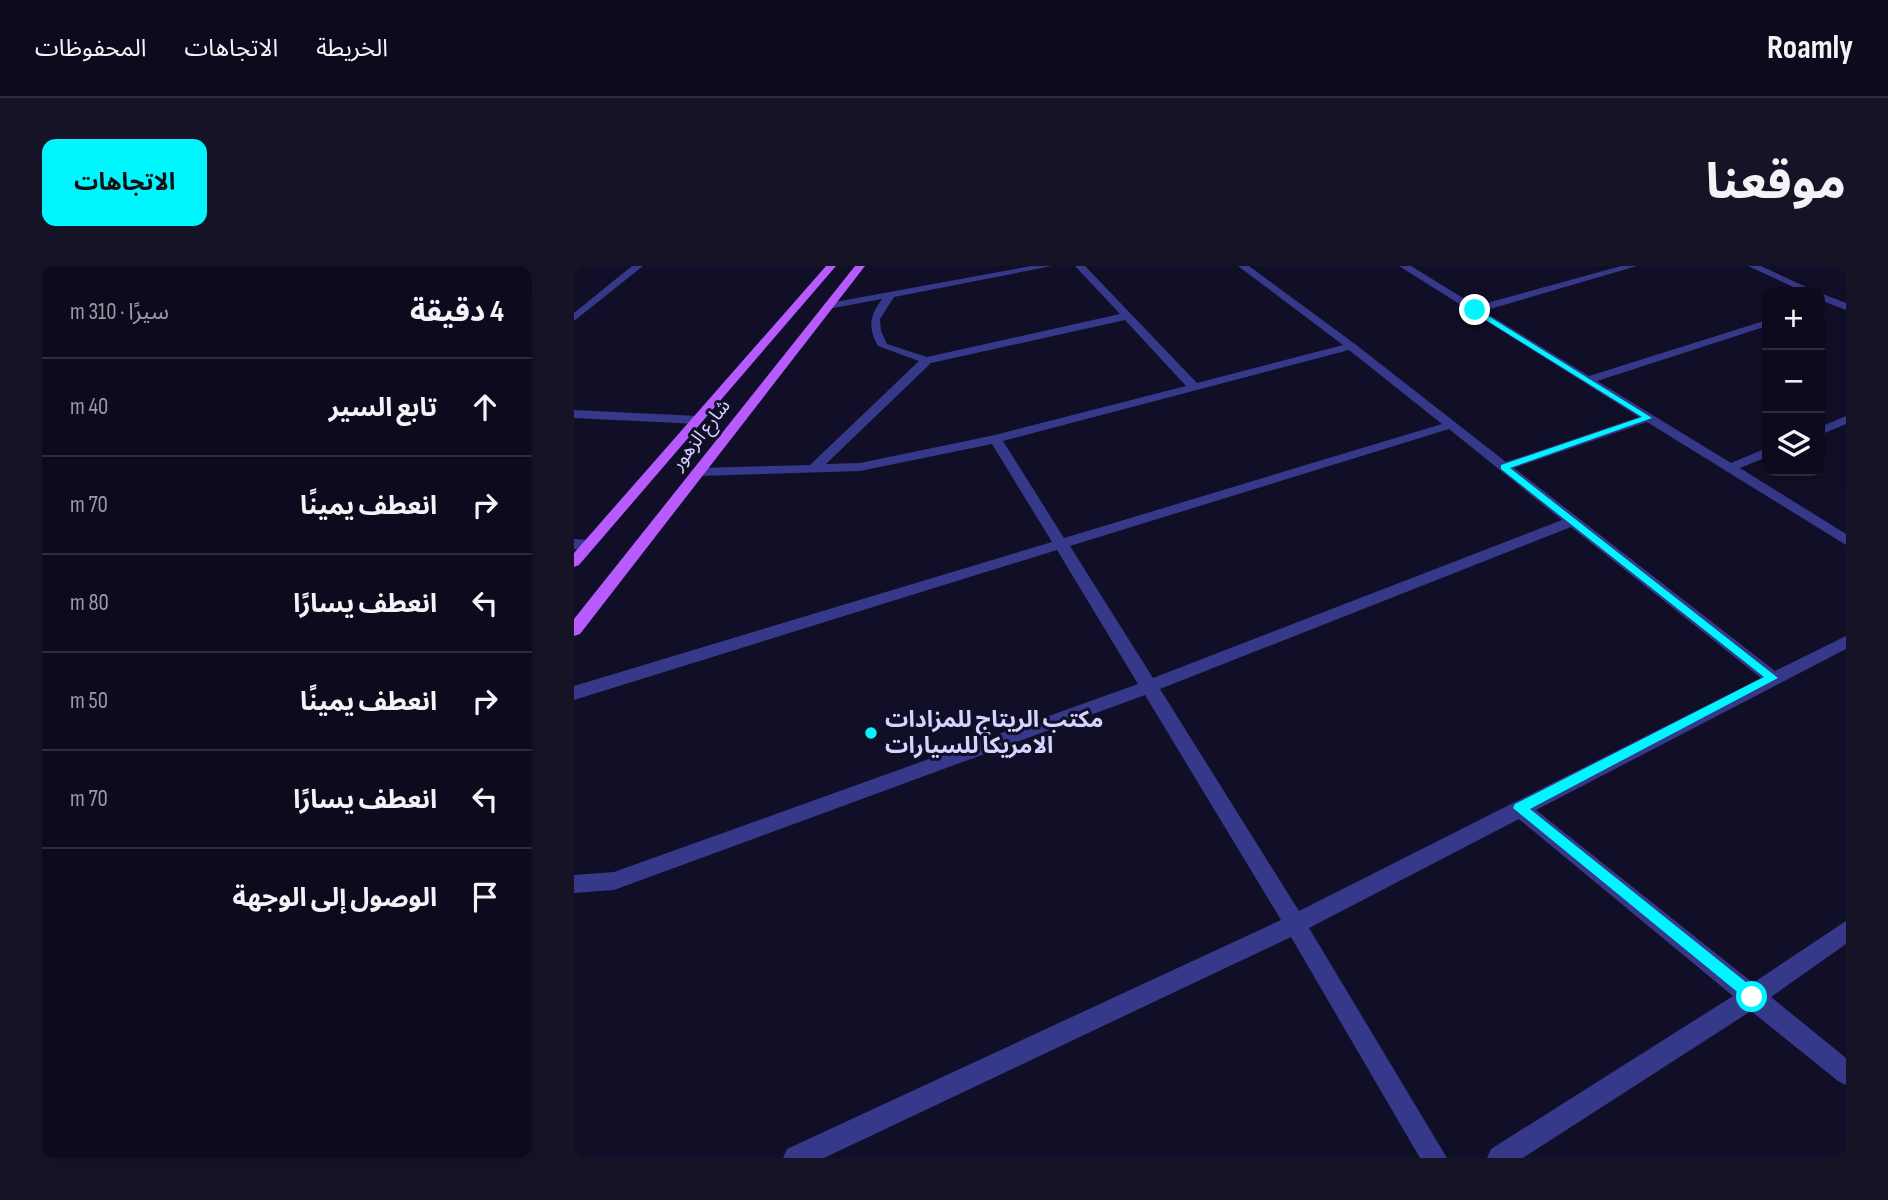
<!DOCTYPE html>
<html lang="ar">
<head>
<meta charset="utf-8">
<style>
	body { margin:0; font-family:"Sofia Sans Condensed","Noto Sans Arabic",sans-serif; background:#161326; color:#f1f3f6; direction:rtl }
	.controls { position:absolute; right:21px; top:21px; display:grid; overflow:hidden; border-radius:14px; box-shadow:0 7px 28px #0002 }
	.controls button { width:63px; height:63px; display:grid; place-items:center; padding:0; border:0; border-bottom:2px solid #2d2b3b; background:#0d0a1d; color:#f1f3f6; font:35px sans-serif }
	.stop { position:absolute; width:21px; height:21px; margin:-16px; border:5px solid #00f6ff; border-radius:50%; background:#fff }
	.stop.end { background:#00f6ff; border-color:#fff; box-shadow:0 2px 7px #0008 }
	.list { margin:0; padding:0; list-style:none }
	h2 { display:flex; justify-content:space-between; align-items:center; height:91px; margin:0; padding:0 28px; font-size:30px }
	h2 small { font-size:23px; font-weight:400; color:#9a9aa4 }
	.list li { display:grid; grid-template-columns:46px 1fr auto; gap:21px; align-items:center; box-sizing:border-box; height:98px; padding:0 28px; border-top:2px solid #2d2b3b }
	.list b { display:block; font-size:26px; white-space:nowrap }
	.list em { font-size:23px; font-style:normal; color:#9a9aa4 }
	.icon { flex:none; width:38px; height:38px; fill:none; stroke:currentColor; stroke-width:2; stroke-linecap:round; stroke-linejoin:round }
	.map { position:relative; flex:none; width:1272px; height:892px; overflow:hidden; direction:ltr; border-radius:14px }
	header { display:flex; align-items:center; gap:42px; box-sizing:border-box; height:98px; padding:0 35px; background:#0d0a1d; border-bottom:2px solid #2d2b3b }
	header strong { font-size:33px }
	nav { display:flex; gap:38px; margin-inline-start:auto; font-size:24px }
	.intro { display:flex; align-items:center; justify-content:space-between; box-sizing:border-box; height:168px; padding:0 42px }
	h1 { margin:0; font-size:49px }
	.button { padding:18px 32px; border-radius:14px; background:#00f6ff; color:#111; font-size:24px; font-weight:700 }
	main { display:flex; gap:42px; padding:0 42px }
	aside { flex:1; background:#0d0a1d; border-radius:14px; box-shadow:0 7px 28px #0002 }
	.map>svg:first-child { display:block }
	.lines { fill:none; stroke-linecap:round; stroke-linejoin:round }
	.minor { fill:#363889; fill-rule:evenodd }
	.primary { fill:#b75bff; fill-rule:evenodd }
	.route { fill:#00f6ff }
	.poi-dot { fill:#00f6ff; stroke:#110e27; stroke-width:2.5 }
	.labels { text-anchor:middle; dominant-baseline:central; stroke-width:6; stroke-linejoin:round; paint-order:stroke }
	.far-street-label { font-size:19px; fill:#d6d4ff; stroke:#110e27 }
	.poi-label { font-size:23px; font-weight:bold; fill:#d6d4ff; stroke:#110e27; text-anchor:start }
</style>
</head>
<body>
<header>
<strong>Roamly</strong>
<nav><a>الخريطة</a><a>الاتجاهات</a><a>المحفوظات</a></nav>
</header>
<div class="intro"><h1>موقعنا</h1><a class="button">الاتجاهات</a></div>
<main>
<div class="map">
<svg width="1272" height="892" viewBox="0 0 1272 892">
	<rect width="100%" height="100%" fill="#110e27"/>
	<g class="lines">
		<g class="minor">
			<path d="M58 0H69L0 55V47Z"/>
			<path d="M457 0H478L320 31 306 53 307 65 313 78 353 91 546 48 501 0H511L623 117 769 79 664 0H675L781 78 932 196 1065 151 825 0H837L902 40 1047 0H1063L909 45 1015 110 1193 54V60L1023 115 1157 197 1193 182V191L1166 202 1272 268V279L1073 156 940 202 1201 405 1272 370V383L962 544 1179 717 1272 655V678L1197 731 1272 792V819L1264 815 1177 745 949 892H913L917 883 1159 730 945 553 735 662 873 892H846L717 671 250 892H209L213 883 707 654 571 429 40 624 0 627V609L40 606 564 418 483 284 0 434V420L478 276 418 178 286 205 123 210 116 206 123 202 236 199 345 95 304 80C294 61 295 51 308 33L254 43 250 42V38ZM551 54 612 120 421 169 286 197 252 198 357 97ZM775 84 868 158 490 272 429 175ZM875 163 988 254 579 412 496 280ZM997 261 1187 412 725 645 586 423Z"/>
			<path d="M1174 0H1187L1243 26H1230Z"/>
			<path d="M1246 27 1272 37V44L1246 34Z"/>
			<path d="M0 144 124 150 130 154 124 158 0 152Z"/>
			<path d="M1272 150V158L1246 169V161Z"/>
			<path d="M0 273 14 274 21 279 14 284 0 283Z"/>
		</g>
		<g class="primary">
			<path d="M252 0H262L5 299 0 301V287Z"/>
			<path d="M281 0H291L6 368 0 370V353Z"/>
		</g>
	</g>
	<path class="route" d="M899 43H903L1078 152 936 202 1204 412 956 543 1183 725 1185 731 1183 736 1178 738 939 542 941 538 1190 411 927 203V199L1068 151 899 46Z"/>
	<circle class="poi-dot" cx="297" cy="467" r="7"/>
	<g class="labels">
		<g class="far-street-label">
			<text transform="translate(127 169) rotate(-52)">شارع الزهور</text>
		</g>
		<g class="poi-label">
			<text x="311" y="454">مكتب الريتاج للمزادات<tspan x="311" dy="26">الامريكا للسيارات</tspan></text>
		</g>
	</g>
</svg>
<div class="controls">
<button>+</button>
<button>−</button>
<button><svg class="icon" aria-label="layers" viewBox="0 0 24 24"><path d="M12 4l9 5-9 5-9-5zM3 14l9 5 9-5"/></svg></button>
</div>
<div class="stop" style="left:1178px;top:731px"></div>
<div class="stop end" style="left:901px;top:44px"></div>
</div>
<aside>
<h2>4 دقيقة<small>سيرًا · 310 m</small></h2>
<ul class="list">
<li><svg class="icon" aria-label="ahead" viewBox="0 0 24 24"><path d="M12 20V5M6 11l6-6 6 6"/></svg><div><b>تابع السير</b></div><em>40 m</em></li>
<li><svg class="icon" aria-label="right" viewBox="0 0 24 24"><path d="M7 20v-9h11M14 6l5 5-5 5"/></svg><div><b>انعطف يمينًا</b></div><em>70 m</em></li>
<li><svg class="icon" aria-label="left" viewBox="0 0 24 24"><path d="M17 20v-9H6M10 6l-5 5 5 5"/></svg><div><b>انعطف يسارًا</b></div><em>80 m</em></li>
<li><svg class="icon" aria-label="right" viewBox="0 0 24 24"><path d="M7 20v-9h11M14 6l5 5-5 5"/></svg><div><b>انعطف يمينًا</b></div><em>50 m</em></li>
<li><svg class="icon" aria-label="left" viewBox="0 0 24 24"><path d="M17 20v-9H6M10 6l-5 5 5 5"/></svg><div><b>انعطف يسارًا</b></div><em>70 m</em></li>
<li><svg class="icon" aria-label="arrive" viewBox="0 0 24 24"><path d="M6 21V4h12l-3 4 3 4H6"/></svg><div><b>الوصول إلى الوجهة</b></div></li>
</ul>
</aside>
</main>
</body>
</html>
